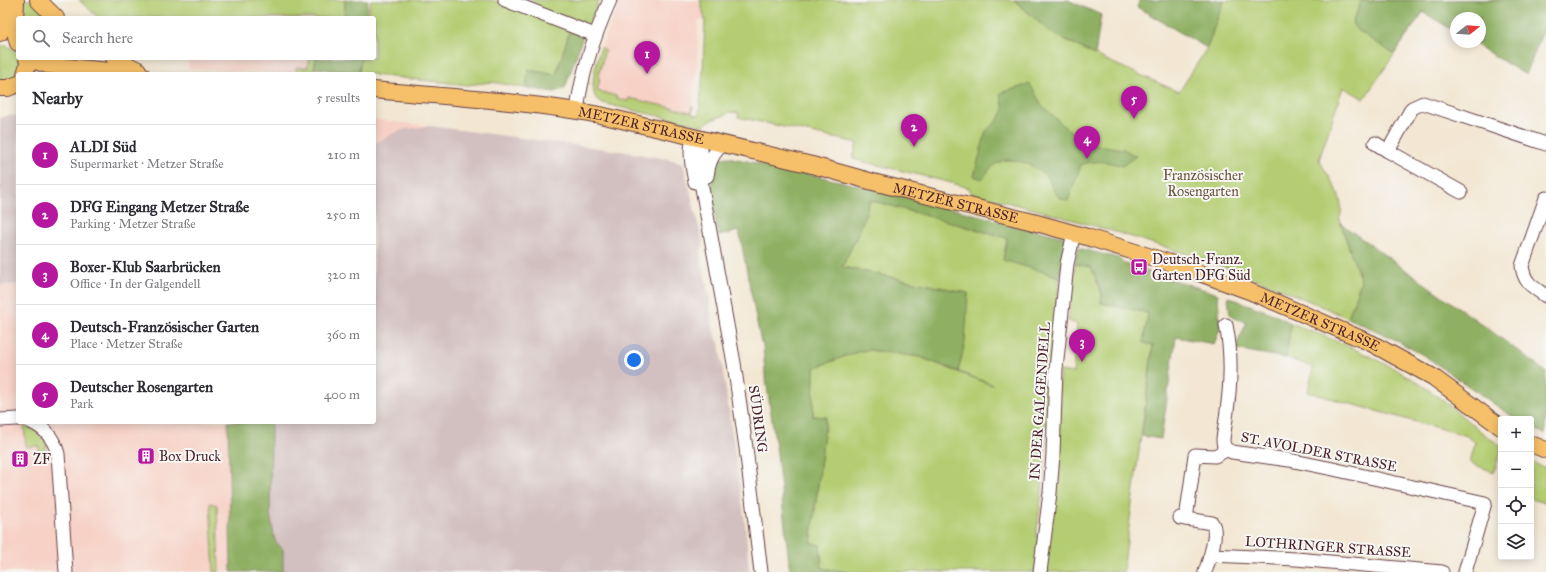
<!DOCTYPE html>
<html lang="en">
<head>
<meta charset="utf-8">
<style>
	body { margin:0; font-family:"IM FELL Great Primer",serif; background:#f2f2f3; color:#2b2b33 }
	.controls { position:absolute; right:12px; bottom:12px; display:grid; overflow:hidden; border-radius:4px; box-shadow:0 2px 10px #0003 }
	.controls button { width:36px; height:36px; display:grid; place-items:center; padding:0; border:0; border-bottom:1px solid #e1e1e2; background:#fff; color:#2b2b33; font:20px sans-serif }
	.compass { position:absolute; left:1450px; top:12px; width:36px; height:36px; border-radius:50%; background:#fff; box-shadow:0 2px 10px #0003; rotate:73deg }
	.you { position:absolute; left:634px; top:360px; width:14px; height:14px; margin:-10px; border:3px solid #fff; border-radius:50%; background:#1a73e8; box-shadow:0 0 0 6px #1a73e833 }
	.badge { display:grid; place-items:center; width:26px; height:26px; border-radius:50%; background:#b5179e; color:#fff; font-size:13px; font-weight:700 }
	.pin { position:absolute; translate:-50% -33px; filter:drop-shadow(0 1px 2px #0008) }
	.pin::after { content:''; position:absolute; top:21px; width:14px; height:12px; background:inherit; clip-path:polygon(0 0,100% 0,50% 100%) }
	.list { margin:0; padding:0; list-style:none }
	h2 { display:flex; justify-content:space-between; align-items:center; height:52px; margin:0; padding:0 16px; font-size:17px }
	h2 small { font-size:13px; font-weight:400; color:#7c7c81 }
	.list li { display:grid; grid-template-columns:26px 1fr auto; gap:12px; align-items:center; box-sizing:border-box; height:60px; padding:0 16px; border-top:1px solid #e1e1e2 }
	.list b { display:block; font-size:15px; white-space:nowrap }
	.list p { margin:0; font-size:13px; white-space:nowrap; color:#7c7c81 }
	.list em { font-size:13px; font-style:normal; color:#7c7c81 }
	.icon { flex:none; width:22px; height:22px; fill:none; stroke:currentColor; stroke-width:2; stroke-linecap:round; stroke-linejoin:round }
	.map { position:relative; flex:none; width:1546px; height:572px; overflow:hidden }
	.search { position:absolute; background:#fff; box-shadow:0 2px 10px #0003; left:16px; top:16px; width:360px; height:44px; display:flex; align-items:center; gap:10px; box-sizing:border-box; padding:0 14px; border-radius:4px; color:#7c7c81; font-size:15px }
	.panel { position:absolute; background:#fff; box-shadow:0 2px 10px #0003; left:16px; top:72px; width:360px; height:352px; border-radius:4px }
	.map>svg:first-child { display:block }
	.built { fill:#f7d1c6 }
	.industrial { fill:#d2bfbf }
	.green { fill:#b4cd72; stroke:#7f764e }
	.forest { fill:#8fb064; stroke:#6c6848 }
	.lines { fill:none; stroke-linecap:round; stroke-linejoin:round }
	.minor-casing { stroke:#633d44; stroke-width:15 }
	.major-casing { stroke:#633d44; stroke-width:18 }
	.minor { stroke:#fff; stroke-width:13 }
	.major { stroke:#f6c06b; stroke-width:16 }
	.labels { text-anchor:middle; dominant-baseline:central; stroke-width:4; stroke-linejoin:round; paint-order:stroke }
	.street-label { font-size:14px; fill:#4a1f2b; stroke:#f6f6f2 }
	.park-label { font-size:14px; fill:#6a5340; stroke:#f6f6f2 }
	.poi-label { font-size:14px; fill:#4a1f2b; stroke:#f6f6f2; text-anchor:start }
</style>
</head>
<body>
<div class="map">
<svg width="1546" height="572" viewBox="0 0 1546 572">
	<rect width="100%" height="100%" fill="#f6f6f2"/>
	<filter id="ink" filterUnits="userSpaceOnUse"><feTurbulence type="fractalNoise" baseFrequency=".025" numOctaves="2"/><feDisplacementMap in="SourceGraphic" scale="8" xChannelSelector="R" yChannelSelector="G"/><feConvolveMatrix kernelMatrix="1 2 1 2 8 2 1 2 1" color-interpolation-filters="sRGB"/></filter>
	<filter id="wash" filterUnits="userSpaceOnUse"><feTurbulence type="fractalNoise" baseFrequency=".012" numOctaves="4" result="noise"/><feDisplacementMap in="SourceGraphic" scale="16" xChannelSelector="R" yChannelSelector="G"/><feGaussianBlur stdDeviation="0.9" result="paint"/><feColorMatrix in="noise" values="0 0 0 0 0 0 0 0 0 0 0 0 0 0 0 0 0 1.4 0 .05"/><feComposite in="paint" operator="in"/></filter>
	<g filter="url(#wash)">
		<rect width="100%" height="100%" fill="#f3e7d3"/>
		<g class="built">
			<path d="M605 0H698L704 19 698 21 697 70 692 96 694 97 689 122 600 102 596 98 593 84 595 71 604 39 618 6Z"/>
			<path d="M189 58H316L314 74 188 69Z"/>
			<path d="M7 115 18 116V422H374V119L595 148 668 159 683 163 703 243 700 255 710 301V308L714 333 719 343 745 523 749 572H0V118Z"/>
		</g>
		<g class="industrial">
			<path d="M7 115 18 116V284L0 285V118Z"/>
			<path d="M430 126 620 151 668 159 683 163 703 243 700 255 710 301V308L714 333 719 343 745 523 749 572H283V549L275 541 270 514 271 422H374V144L394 133 406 129Z"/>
		</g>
		<g class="green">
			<path d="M22 0H33L51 18H21Z"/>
			<path d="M79 0H345L344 18H99Z"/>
			<path d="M371 0H493L570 30 556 75 529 70 526 88 491 82 468 85 374 75V74H359L361 58H374V18H367Z"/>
			<path d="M517 0H599L587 28Z"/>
			<path d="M700 0H1014L1049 31 1095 55 1179 92 1207 48 1224 0H1546V22L1526 75 1472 42H1480V18H1456V32L1423 12 1364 99 1343 87 1319 160C1327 175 1349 203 1339 219L1361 281 1348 318C1306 299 1263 281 1219 265 1138 237 1054 214 971 193L969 188 948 182 853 159 857 143 738 117 739 113 730 112C722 119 711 116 704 126L614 106C609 104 603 104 599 101 586 92 598 59 601 47L605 50 598 78 600 79 597 91 617 96 616 98 628 101 629 98 691 112 692 106H693L692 114 699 115 703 70 705 20Z"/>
			<path d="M0 46C8 45 18 49 18 58L20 59C19 77 17 77 0 82Z"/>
			<path d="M309 58H316L314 74 300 73 296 70V67L307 68Z"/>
			<path d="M870 200 1007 238 1060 277 1047 381 1046 406 1047 410 1042 492 1036 537 1040 538 1035 572H846L822 568 820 545 811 543 826 417 813 416 814 368 848 355 860 351 870 350 920 357 958 372 968 293 842 267 859 232Z"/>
			<path d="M1075 264 1091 267 1102 294 1101 303 1149 313 1144 342 1153 345 1123 572H1043L1060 371 1073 373 1077 324 1068 321Z"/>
			<path d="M1291 323C1337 341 1385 360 1426 388 1452 406 1475 429 1501 446V451L1494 472 1470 463 1475 442 1467 436 1308 392 1313 367 1286 358Z"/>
			<path d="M24 426 34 429 50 446H45L46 454H39V446L26 447Z"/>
			<path d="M1531 462 1546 468V503L1531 499Z"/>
			<path d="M210 503 217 505 219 572H214Z"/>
		</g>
		<g class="forest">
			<path d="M345 0H368L366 18H344Z"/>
			<path d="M1014 0H1068L1101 15 1095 55 1049 31Z"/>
			<path d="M1140 0H1224L1207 48 1137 7Z"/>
			<path d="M1362 0H1367L1371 3 1374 0H1546V22L1526 75 1472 42H1480V18H1456V32L1423 12 1394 54 1356 29 1352 23Z"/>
			<path d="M570 30 583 36 565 88 555 92 526 88 529 70 556 75Z"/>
			<path d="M316 58H361L359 74 314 68Z"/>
			<path d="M1030 84 1041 104 1066 128 1092 144 1123 149 1136 156 1122 166C1109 161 1093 160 1081 165L1068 201C1065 200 1061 199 1059 197 1053 193 1051 180 1044 174 1034 165 1012 156 1000 162 992 165 987 173 982 179L974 176 986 131 996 122 1004 110 1000 93Z"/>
			<path d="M728 157 871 188 1067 238 1060 277 1003 260 1007 238 870 200 859 232 842 267 968 293 965 343 958 372 993 385 920 357 870 350 860 351 848 355 814 368 813 416 826 417 811 543 820 545 822 568 846 572H790L777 454 765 373 763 344 761 343 739 231 719 236 712 200 711 186 717 162 721 158Z"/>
			<path d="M1339 219 1344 226 1490 330 1546 372 1545 434 1531 427V419H1516L1425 356 1388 336 1348 318 1361 281Z"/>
			<path d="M1078 248 1118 258 1127 265 1218 294 1220 329 1214 344 1176 337 1161 439 1142 436 1153 345 1143 343 1148 313 1101 303 1102 294 1091 267 1075 264Z"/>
			<path d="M1228 297 1271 313 1291 323 1286 358 1235 349 1246 324 1244 321 1234 318 1230 315Z"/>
			<path d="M228 422H271L270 514 275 541 283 549V572H231Z"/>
		</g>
	</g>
	<g filter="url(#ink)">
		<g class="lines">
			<defs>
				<g id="minor">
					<path d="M505 0 595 35"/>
					<path d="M577 110C582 71 594 36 610 0"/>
					<path d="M693 137C689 153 692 166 695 182"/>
					<path d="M699 139C704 152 700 172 702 188L734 363 746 448 761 572"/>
					<path d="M1375 143 1388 151"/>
					<path d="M707 176C709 162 712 154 723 144"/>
					<path d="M1461 192 1388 151 1412 108 1423 103 1546 144"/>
					<path d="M1546 198 1522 266C1524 283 1533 287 1546 296"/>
					<path d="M1226 325C1234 363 1229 401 1223 439 1223 447 1225 449 1232 452L1289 460 1333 469 1485 503 1465 572"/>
					<path d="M0 420 18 419"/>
					<path d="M31 422C45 428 54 439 58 454L66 572"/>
					<path d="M1180 518 1212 523C1219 534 1209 560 1205 572"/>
					<path d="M1186 519 1195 455 1215 456 1226 450"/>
					<path d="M1211 555 1296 559 1442 572"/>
					<path d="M1040 572 1050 493 1053 454 1056 369 1067 264 1074 233"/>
				</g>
				<g id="major">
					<path d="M16 0C16 15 12 28 18 43"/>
					<path d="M38 0 56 18"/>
					<path d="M0 33 4 19 6 2"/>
					<path d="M32 58 35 61 47 65 141 74"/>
					<path d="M114 58 138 70"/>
					<path d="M25 74 28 64 27 58"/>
					<path d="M0 88H8L18 84"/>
					<path id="s1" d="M374 90C449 97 526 101 600 115L812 165 873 182 1033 222 1087 237 1180 266 1249 291 1371 343 1433 377 1501 427"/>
					<path d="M1531 444 1546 450"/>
				</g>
			</defs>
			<use href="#minor" class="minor-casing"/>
			<use href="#major" class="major-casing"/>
			<use href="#minor" class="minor"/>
			<use href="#major" class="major"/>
		</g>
	</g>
	<defs>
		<symbol id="bus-square" viewBox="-11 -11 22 22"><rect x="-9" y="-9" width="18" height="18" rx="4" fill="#b5179e" stroke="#f6f6f2"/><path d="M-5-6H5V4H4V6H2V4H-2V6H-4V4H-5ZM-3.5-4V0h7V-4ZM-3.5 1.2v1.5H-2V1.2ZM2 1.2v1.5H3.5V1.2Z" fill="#fff"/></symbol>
		<symbol id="building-square" viewBox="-11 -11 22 22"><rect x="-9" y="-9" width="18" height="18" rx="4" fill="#b5179e" stroke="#f6f6f2"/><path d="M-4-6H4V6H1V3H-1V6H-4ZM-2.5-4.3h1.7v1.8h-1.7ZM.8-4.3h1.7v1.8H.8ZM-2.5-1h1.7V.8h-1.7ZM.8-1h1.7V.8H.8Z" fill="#fff"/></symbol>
	</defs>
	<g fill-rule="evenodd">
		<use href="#bus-square" x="1129" y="257" width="20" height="20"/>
		<use href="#building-square" x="136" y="446" width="20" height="20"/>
		<use href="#building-square" x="10" y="449" width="20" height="20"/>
	</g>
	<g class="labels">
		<g class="street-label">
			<text stroke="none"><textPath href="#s1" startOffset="270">METZER STRASSE</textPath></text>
			<text stroke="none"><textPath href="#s1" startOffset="594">METZER STRASSE</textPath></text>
			<text stroke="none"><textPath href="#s1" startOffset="978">METZER STRASSE</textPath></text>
			<text transform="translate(1040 401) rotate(-86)">IN DER GALGENDELL</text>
			<text transform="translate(758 419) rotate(82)">SÜDRING</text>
			<text transform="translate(1319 452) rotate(11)">ST. AVOLDER STRASSE</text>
			<text transform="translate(1328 547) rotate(4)">LOTHRINGER STRASSE</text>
		</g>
		<g class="park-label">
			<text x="1203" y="175">Französischer<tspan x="1203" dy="16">Rosengarten</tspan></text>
		</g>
		<g class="poi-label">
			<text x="1152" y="259">Deutsch-Franz.<tspan x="1152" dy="16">Garten DFG Süd</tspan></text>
			<text x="159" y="456">Box Druck</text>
			<text x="33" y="459">ZF</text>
		</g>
	</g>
</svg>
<div class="controls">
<button>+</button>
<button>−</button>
<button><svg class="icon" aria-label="locate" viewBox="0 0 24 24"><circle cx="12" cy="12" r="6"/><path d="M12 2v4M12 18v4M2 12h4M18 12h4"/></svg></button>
<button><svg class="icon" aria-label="layers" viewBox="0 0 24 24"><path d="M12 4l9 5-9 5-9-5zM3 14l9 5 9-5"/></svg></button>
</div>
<svg class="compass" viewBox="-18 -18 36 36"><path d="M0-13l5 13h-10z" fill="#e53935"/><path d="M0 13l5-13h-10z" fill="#7c7c81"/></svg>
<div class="you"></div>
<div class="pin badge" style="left:647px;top:74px">1</div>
<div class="pin badge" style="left:914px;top:147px">2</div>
<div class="pin badge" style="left:1082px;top:362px">3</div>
<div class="pin badge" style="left:1087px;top:159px">4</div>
<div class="pin badge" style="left:1134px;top:119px">5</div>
<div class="search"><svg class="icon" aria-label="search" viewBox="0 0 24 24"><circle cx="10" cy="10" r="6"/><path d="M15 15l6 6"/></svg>Search here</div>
<section class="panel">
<h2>Nearby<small>5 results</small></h2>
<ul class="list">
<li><span class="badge">1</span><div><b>ALDI Süd</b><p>Supermarket · Metzer Straße</p></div><em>210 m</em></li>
<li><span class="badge">2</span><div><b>DFG Eingang Metzer Straße</b><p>Parking · Metzer Straße</p></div><em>250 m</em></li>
<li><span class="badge">3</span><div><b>Boxer-Klub Saarbrücken</b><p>Office · In der Galgendell</p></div><em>320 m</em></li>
<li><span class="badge">4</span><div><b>Deutsch-Französischer Garten</b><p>Place · Metzer Straße</p></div><em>360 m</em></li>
<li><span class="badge">5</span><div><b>Deutscher Rosengarten</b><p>Park</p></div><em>400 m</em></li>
</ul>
</section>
</div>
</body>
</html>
